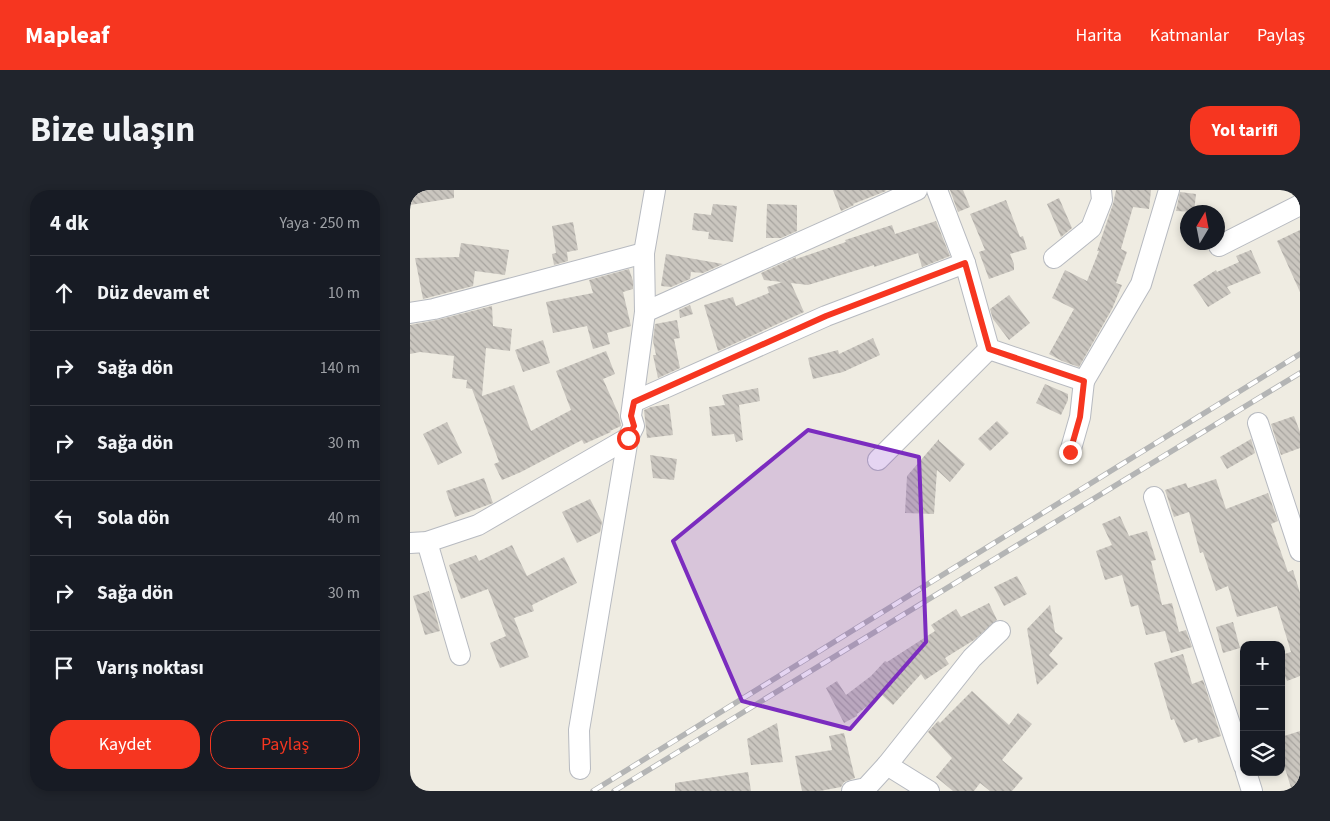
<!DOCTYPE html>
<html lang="tr">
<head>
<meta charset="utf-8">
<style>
	body { margin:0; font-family:"Source Sans 3",sans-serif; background:#20242c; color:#f1f3f6 }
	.controls { position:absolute; right:15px; bottom:15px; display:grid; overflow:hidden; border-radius:10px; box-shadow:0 2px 8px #0003 }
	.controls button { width:45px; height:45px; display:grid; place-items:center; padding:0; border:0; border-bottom:1px solid #363941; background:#171b24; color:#f1f3f6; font:25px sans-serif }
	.compass { position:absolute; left:770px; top:15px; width:45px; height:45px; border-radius:50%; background:#171b24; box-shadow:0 2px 8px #0003; rotate:10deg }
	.stop { position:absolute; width:15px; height:15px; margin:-11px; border:4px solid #f63620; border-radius:50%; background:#fff }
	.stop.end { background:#f63620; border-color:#fff; box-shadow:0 1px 5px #0008 }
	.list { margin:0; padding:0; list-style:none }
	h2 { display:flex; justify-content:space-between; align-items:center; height:65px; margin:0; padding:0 20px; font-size:21px }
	h2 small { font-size:16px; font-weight:400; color:#9ea1a6 }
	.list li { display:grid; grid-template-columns:32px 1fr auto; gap:15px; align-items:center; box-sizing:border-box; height:75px; padding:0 20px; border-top:1px solid #363941 }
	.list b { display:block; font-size:19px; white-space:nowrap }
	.list em { font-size:16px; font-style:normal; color:#9ea1a6 }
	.actions { display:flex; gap:10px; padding:15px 20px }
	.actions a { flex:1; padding:11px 0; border:1px solid #f63620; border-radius:20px; text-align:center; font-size:18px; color:#f63620 }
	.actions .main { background:#f63620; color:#fff }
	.icon { flex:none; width:28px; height:28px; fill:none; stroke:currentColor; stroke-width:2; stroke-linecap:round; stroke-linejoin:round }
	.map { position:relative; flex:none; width:890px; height:601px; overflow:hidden; border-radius:20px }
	header { display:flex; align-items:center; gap:30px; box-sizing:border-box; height:70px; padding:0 25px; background:#f63620; color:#fff }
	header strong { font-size:24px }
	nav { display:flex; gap:28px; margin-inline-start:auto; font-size:18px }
	.intro { display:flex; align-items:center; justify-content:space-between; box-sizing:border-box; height:120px; padding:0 30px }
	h1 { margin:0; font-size:35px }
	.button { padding:12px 22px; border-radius:20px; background:#f63620; color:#fff; font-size:18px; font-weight:700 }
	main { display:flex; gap:30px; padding:0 30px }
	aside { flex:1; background:#171b24; border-radius:20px; box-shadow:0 2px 8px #0003 }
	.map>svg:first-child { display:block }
	.building { fill:url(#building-back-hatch) }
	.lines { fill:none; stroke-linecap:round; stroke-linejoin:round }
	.minor-casing { stroke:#b7bac0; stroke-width:22 }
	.minor { stroke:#fff; stroke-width:20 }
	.rail-casing { stroke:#b4b5b5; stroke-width:5.5 }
	.rail { stroke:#fff; stroke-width:4; stroke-dasharray:11; stroke-linecap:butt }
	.route { stroke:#f63620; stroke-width:6 }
	.marked { fill:#7b2cbf; fill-opacity:0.2; stroke:#7b2cbf; stroke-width:4; stroke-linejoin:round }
</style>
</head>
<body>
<header>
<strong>Mapleaf</strong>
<nav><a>Harita</a><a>Katmanlar</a><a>Paylaş</a></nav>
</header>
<div class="intro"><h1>Bize ulaşın</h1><a class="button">Yol tarifi</a></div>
<main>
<aside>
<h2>4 dk<small>Yaya · 250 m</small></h2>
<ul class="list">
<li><svg class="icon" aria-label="ahead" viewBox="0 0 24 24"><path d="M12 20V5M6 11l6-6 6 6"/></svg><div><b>Düz devam et</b></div><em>10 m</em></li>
<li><svg class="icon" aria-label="right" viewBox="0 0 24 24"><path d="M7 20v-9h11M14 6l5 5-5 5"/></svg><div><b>Sağa dön</b></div><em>140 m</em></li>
<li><svg class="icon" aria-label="right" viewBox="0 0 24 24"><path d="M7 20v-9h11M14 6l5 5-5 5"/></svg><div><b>Sağa dön</b></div><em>30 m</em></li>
<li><svg class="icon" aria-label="left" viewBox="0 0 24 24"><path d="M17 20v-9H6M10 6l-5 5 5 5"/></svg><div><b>Sola dön</b></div><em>40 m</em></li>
<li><svg class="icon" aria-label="right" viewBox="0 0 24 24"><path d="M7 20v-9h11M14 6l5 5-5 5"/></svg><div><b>Sağa dön</b></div><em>30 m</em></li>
<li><svg class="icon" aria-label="arrive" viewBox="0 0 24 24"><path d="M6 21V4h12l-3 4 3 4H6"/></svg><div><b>Varış noktası</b></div></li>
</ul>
<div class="actions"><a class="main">Kaydet</a><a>Paylaş</a></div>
</aside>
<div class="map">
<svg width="890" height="601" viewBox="0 0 890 601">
	<defs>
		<pattern id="building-back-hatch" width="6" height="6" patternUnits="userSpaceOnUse" patternTransform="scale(1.25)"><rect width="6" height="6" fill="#cac6bf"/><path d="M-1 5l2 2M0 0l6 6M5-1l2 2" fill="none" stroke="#a7a49f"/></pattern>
	</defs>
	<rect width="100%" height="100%" fill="#efece2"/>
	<g class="building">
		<path d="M7 0H44V8L0 15V3Z"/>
		<path d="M423 0H475L476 1 443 14 444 15 431 21Z"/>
		<path d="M540 0H553L560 17 548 22Z"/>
		<path d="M706 0H741L739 19 723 17 711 59 717 62 706 93 712 95 702 119 669 177 652 171 639 164 664 119 642 108 655 80 677 91 689 61H687L703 14Z"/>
		<path d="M770 2 786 4 784 22 766 21Z"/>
		<path d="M649 8 662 38 651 47 637 14Z"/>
		<path d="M596 10 610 47 613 46 617 59 600 64 604 74V80L579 89 569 62 575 60 560 24Z"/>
		<path d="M303 14 327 16 323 52 298 49 299 42 282 40 284 23 301 25Z"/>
		<path d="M357 14 387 15V41L371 48H356Z"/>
		<path d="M526 31 540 66 512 77 508 63 464 77V75L398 95 381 93 394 122 308 161 294 115 323 107 326 116 359 103 357 97 372 92 354 90 351 83 386 67V69L436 52 435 50 482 35 485 44Z"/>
		<path d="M163 32 168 60 157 62 158 71 144 75 142 64 146 63 142 36Z"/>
		<path d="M890 40V102L867 51Z"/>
		<path d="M51 53 99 60 95 85 65 81 63 96 13 109 5 68 49 67Z"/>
		<path d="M841 60 851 83 817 97 821 103 798 117 783 95 806 80 807 82 829 72 826 66Z"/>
		<path d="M256 64 313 74 293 83 281 82 280 89 261 97 251 96Z"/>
		<path d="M219 79 223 91V99L213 102 221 136 197 143 200 154 183 159 177 136 143 143 136 112 183 103 179 90Z"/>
		<path d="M599 105 620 133 599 150 583 129 580 119Z"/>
		<path d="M280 115 283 124 270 128 269 120Z"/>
		<path d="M82 116 83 136 102 139 100 161 76 158 72 206 104 195 121 241 161 220 146 181 196 161 205 184 193 189 209 225 211 236 200 241 201 242 174 254 172 250 111 282 92 290 84 274 89 272 62 199 56 198 57 190 42 188 44 166 10 162 0 164V135L27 130Z"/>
		<path d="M267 130 270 148 264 149 270 178 248 188 243 165H246L243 151 245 134Z"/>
		<path d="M463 148 470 165 433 182 403 189 398 168 428 160 429 164Z"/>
		<path d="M133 150 140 173 113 182 105 160Z"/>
		<path d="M635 194 658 204V210L651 225 626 213Z"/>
		<path d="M348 198 350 211 329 215 333 250 326 252 324 244 302 246 299 217 315 215 312 205Z"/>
		<path d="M259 214 263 245 237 248 234 220 241 217Z"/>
		<path d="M884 226 890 242V258L871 265 861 234Z"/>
		<path d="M587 231 599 243 580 261 568 249Z"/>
		<path d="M37 232 52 263 28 275 13 244Z"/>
		<path d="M529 249V251L555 274 540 292 527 280 524 324 495 323 497 286Z"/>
		<path d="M841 249 845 263 817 279 810 267Z"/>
		<path d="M240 265 267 269 264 290 243 288Z"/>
		<path d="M74 288 83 313 45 327 36 301Z"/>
		<path d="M806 289 816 319 858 303 868 331 861 334 878 382 883 380 890 403V486L877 491 871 476V465L881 462 867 416 827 427 818 396 806 401 793 362 790 363 779 322 764 327 755 300 776 293 778 298Z"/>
		<path d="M180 309 192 332 190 342 167 353 152 322Z"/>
		<path d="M710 326 719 346 737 341 746 370 741 371 752 415 762 413 769 442 776 440 782 457 761 463 755 441 736 445 728 415 721 417 712 385 695 390 686 361 702 355 692 334Z"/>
		<path d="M102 355 117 386 154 367 167 393 122 415 124 421 104 428 119 467 90 478 80 453 96 446 78 399 51 409 39 375 66 365 69 371Z"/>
		<path d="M607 386 617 404 594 416 584 397Z"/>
		<path d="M19 401 30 441 15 445 3 406Z"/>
		<path d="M579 413 587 430 564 450 535 468 539 474 515 490 511 484 483 515 472 505 447 524V526L434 533 416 498 427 491 436 505 461 486 475 471 477 472 525 441 521 435 546 419 551 427Z"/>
		<path d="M640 415 645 442 653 448 639 465 648 474 627 495 617 439Z"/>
		<path d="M823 432 830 458 813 463 806 437Z"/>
		<path d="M773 464 782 494 793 490 811 546 788 553 787 548 774 553 764 529 761 530 744 473Z"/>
		<path d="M562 501 599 535 608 523 622 534 592 570 613 588 602 601H580L570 593 564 601H543L526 587 542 568 518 542 528 531 530 533Z"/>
		<path d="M367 533 373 572 341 575 337 549Z"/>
		<path d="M890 541V601H882L871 565V547Z"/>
		<path d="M434 543 445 588 434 592 431 597 410 601H392L385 566 422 560 419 546Z"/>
		<path d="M338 582 341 601H265V593Z"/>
	</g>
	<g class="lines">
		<defs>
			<g id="minor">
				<path d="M527 0 555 73 579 159 674 191 670 227 660 262"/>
				<path d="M809 56 890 15"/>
				<path d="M644 68 681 38 692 10 691 0"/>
				<path d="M235 122 507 0"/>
				<path d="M0 123 24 119 234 63"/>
				<path d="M674 191 731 94 759 0"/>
				<path d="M223 212 416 126 555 73"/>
				<path d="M848 233 890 361"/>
				<path d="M468 270 579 159"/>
				<path d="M744 307 834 576"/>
				<path d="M17 352 50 465"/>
				<path d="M0 353 17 352 68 335 218 248"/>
				<path d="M477 575 519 601"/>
				<path d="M170 579 169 540 218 248 224 236 221 226 235 122 234 63 245 0"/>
				<path d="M836 582 842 601"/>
				<path d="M442 601 456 598 477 575 562 468 590 441"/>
			</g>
		</defs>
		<use href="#minor" class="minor-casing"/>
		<use href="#minor" class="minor"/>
		<defs>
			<g id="rail">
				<path d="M183 601 890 164"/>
				<path d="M204 601 890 183"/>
			</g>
		</defs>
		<use href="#rail" class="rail-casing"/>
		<use href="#rail" class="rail"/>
	</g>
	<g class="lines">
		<path class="route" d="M218 248 224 236 221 226 224 212 416 126 555 73 579 159 674 191 670 227 660 262"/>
	</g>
	<path class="marked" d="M398 240 509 267 516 452 440 539 332 511 263 351Z"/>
</svg>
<div class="controls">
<button>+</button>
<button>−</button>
<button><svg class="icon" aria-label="layers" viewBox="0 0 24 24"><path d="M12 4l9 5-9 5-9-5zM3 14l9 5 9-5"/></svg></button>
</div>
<svg class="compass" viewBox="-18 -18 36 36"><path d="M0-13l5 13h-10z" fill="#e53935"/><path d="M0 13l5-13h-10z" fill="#9ea1a6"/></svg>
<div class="stop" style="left:218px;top:248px"></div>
<div class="stop end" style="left:660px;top:262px"></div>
</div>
</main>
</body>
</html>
